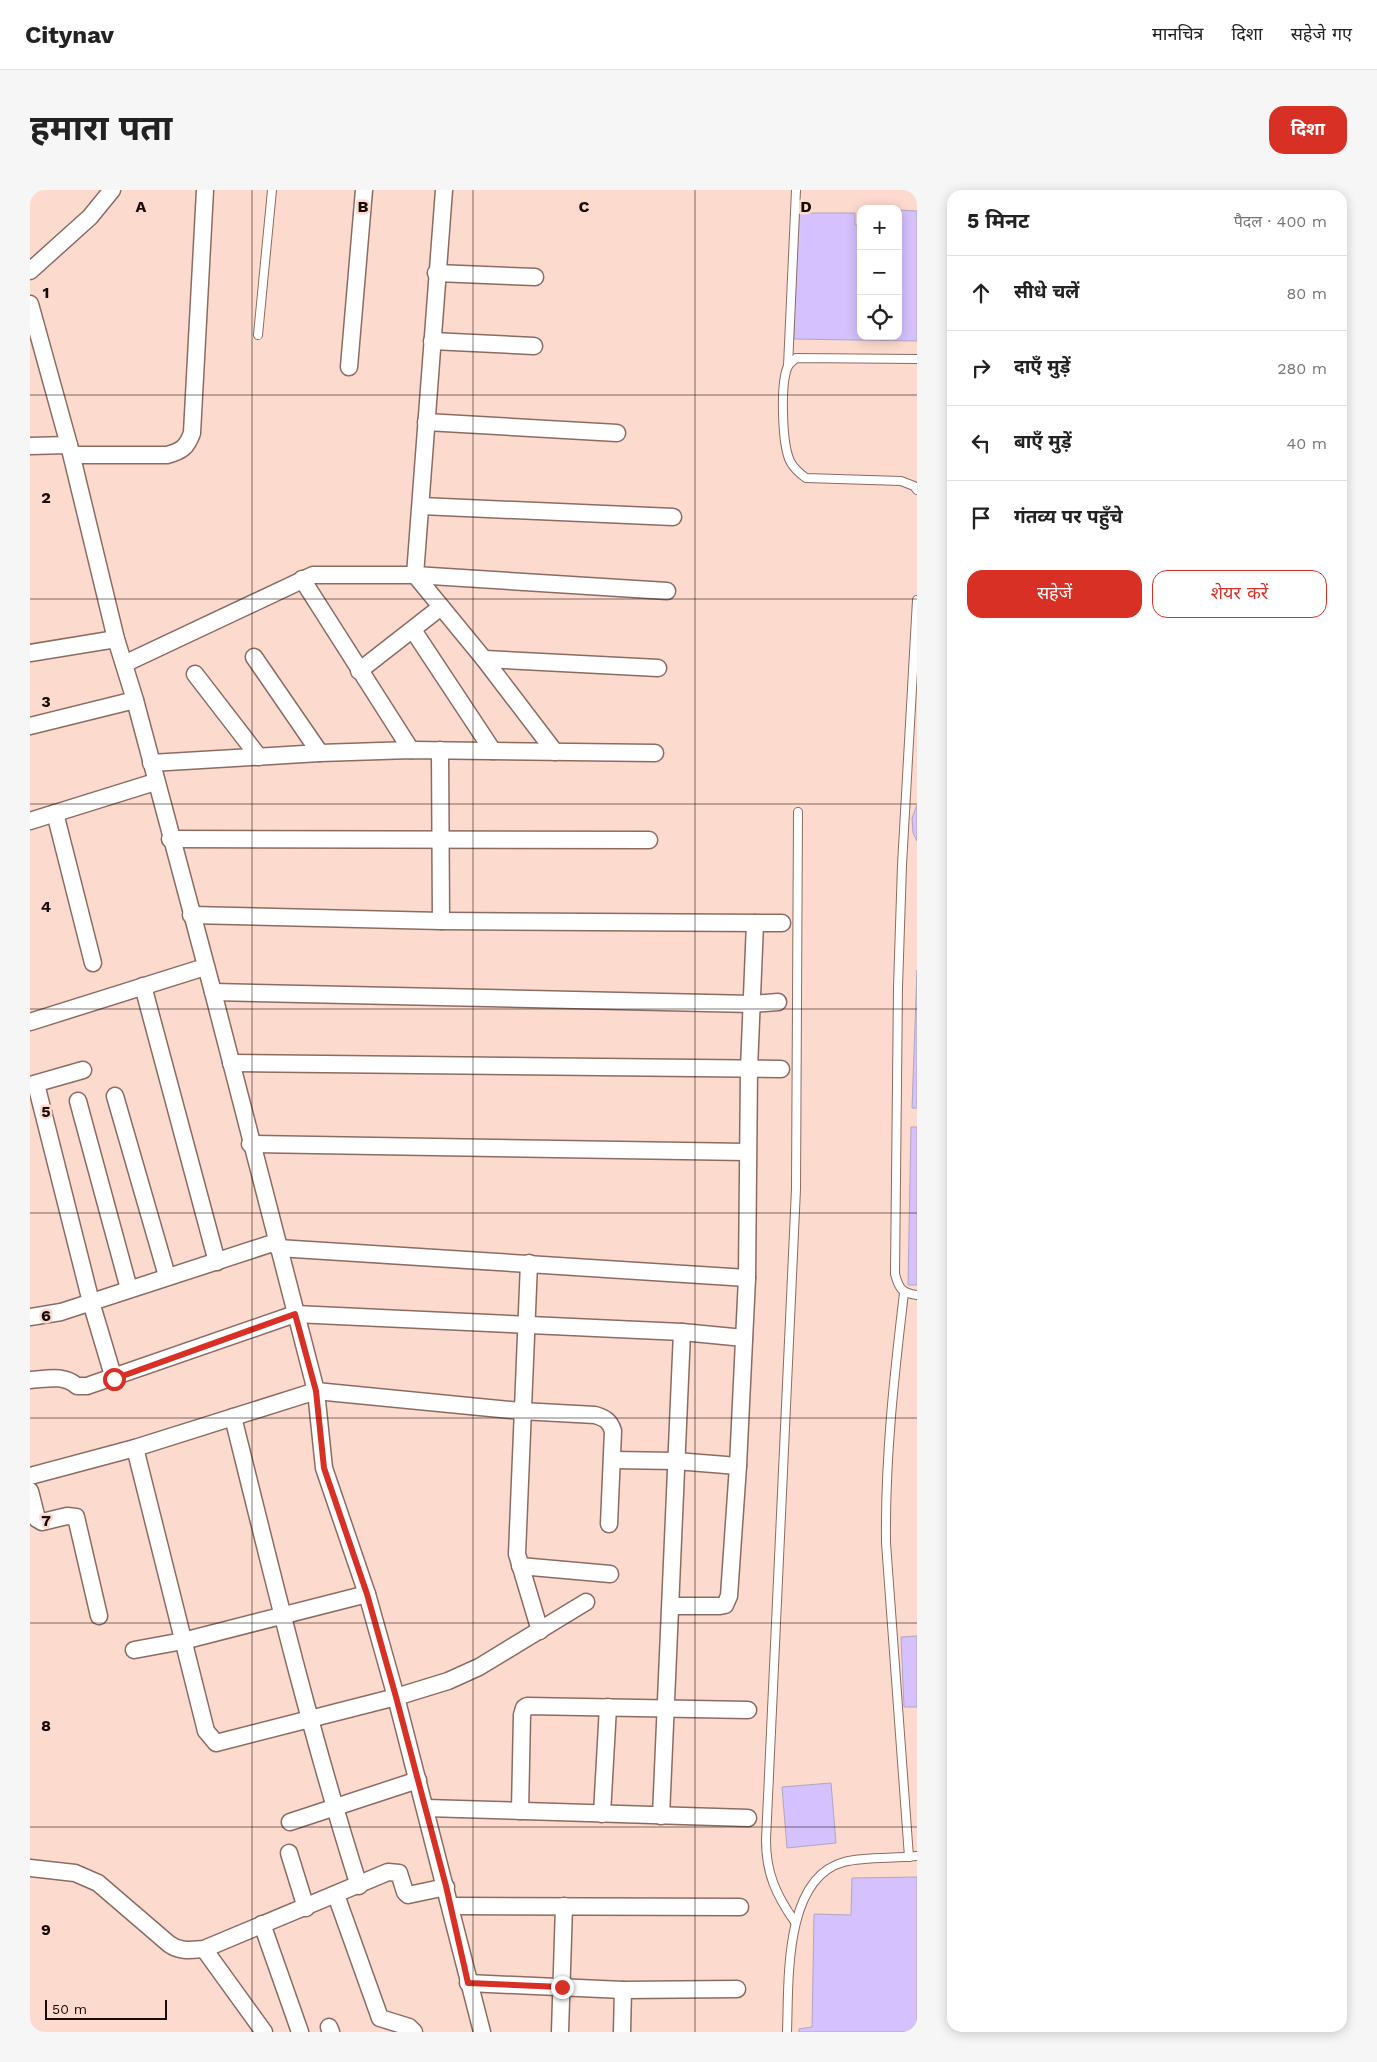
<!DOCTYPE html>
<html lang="hi">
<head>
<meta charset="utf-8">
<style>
	body { margin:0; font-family:"Work Sans","Noto Sans Devanagari",sans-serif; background:#f6f6f6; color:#222 }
	.controls { position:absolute; right:15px; top:15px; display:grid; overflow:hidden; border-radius:10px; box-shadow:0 2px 12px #0003 }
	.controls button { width:45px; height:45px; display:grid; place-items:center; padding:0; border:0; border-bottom:1px solid #e0e0e0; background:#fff; color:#222; font:25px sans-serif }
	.scale { position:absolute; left:15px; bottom:12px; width:122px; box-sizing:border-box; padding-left:5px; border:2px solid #170b08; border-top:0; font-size:14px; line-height:18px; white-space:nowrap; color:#170b08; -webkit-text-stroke:4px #fddace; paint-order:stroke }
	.stop { position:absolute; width:15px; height:15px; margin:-11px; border:4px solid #d93025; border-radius:50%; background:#fff }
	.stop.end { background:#d93025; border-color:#fff; box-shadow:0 1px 5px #0008 }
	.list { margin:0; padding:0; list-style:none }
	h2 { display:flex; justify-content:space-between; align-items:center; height:65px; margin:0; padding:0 20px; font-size:21px }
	h2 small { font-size:16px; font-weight:400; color:#767676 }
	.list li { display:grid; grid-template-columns:32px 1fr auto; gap:15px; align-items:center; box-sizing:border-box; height:75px; padding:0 20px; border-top:1px solid #e0e0e0 }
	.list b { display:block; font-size:19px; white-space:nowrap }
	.list em { font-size:16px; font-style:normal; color:#767676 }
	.actions { display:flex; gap:10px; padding:15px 20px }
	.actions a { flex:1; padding:11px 0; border:1px solid #d93025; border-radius:15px; text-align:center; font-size:18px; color:#d93025 }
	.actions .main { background:#d93025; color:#fff }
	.icon { flex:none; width:28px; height:28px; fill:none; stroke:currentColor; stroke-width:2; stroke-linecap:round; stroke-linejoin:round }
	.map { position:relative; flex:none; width:887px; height:1842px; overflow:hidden; border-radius:15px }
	header { display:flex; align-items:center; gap:30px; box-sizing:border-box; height:70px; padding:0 25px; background:#fff; border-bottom:1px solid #e0e0e0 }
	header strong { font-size:24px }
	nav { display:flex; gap:28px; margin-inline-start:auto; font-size:18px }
	.intro { display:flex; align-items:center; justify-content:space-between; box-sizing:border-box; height:120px; padding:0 30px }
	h1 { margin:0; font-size:35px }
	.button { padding:12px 22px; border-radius:15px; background:#d93025; color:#fff; font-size:18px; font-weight:700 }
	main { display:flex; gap:30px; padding:0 30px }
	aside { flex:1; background:#fff; border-radius:15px; box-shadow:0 2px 12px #0003 }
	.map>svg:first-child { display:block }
	.building { fill:#d4c1fd; stroke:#afa6c3 }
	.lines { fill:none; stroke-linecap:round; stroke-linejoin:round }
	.service-casing { stroke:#8b6c62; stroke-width:10 }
	.minor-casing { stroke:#8b6c62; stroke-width:19 }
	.service { stroke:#fff; stroke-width:8 }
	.minor { stroke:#fff; stroke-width:16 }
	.route { stroke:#d93025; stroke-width:6 }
	.grid { fill:none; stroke:#170b08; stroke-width:1; stroke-opacity:0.55 }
	.grid-label { font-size:16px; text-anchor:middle; font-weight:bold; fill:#170b08; stroke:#fddace; stroke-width:5; stroke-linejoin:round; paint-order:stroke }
</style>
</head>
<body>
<header>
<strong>Citynav</strong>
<nav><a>मानचित्र</a><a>दिशा</a><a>सहेजे गए</a></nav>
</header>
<div class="intro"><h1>हमारा पता</h1><a class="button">दिशा</a></div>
<main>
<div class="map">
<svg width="887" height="1842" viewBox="0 0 887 1842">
	<rect width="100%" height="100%" fill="#fddace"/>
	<g class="building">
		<path d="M868 20 887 21V151L764 149 766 23H825V35H831V146H868Z"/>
		<path d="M887 615V651L883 643 882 628Z"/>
		<path d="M887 780V918H882Z"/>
		<path d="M881 937H887V1095H878Z"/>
		<path d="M887 1446V1517H874L871 1447Z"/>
		<path d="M801 1593 806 1653 757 1658 752 1597Z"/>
		<path d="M887 1687V1842H769V1839L782 1837 784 1724 821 1725 822 1688Z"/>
	</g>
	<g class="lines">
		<defs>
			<g id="service">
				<path d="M228 145 242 0"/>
				<path d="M887 169 766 168C764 170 760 173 758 176 750 193 752 254 760 271 764 279 769 283 776 288L871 291 884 296 887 300"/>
				<path d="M758 176 766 0"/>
				<path d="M887 410 872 675 868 797 865 1084C869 1099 872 1103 887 1105"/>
				<path d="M874 1103C864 1187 855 1269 856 1353L879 1667"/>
				<path d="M765 1732C746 1705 736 1683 736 1650L766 999 768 622"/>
				<path d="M757 1842C759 1793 753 1688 814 1672 836 1666 865 1669 887 1666"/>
			</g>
			<g id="minor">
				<path d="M414 0 385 385 454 469 525 562"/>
				<path d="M0 81 60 27 82 0"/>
				<path d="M406 83 505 87"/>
				<path d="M0 114 39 255 86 449 105 510 183 802 286 1201 294 1278 337 1404 366 1507 452 1842"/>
				<path d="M402 151 504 156"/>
				<path d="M319 177 334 0"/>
				<path d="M396 232 587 243"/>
				<path d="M0 256 39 255"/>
				<path d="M42 265H137C152 261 157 257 162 243L175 0"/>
				<path d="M391 316 643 327"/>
				<path d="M272 389 381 560"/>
				<path d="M383 440 463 561"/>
				<path d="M0 463 86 449"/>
				<path d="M224 467 290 563"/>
				<path d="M454 469 628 478"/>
				<path d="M94 474 283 385H385L637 401"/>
				<path d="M329 481 411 417"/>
				<path d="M165 484 229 567"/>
				<path d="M0 536 105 510"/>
				<path d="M410 560 411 731"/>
				<path d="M121 573 290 563 381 560 625 563"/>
				<path d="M25 623 63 773"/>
				<path d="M0 631 125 592"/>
				<path d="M140 649 619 650"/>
				<path d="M161 725 411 731 752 733"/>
				<path d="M113 796 187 1072"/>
				<path d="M183 802 722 814 748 812"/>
				<path d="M0 832 175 777"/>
				<path d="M201 873 751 879"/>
				<path d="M6 894 61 1112 84 1189"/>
				<path d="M0 895 53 880"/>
				<path d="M85 906 137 1086"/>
				<path d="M48 911 99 1099"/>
				<path d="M220 954 717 962"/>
				<path d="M248 1058 717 1088"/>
				<path d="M499 1073 487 1364 510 1441"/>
				<path d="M0 1127 31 1122 246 1052"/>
				<path d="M0 1190C17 1189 33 1184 47 1196H57L265 1124 652 1142 714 1148"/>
				<path d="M203 1227C242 1384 280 1542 329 1696"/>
				<path d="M105 1258 176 1541 186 1553 366 1507 418 1491 449 1477 556 1412"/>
				<path d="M583 1270 646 1271 708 1276"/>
				<path d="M0 1286 105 1258 286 1201 491 1221 565 1225C575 1228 580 1231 583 1241L579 1334"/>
				<path d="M0 1301 7 1329 12 1332 37 1326 46 1327 69 1426"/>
				<path d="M490 1376 580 1384"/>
				<path d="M642 1416H690L695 1415 699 1406 708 1276 717 1088 719 879 725 733"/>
				<path d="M104 1460 153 1451 337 1404"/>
				<path d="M396 1618 718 1628"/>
				<path d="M490 1621 492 1525 494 1518 497 1516 718 1520"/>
				<path d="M572 1624 578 1517"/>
				<path d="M631 1626 652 1142"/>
				<path d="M260 1632 388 1590"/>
				<path d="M259 1663 276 1718"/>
				<path d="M0 1678 45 1683 68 1693 139 1754C150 1762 161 1760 174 1759L358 1682 369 1683 375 1702 378 1705 416 1697"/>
				<path d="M306 1705 350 1828 379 1837 384 1842"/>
				<path d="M420 1716 710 1717"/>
				<path d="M232 1734 270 1842"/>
				<path d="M174 1759 234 1842"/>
				<path d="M438 1793 593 1800 707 1799"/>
				<path d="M299 1837 301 1842"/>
				<path d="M530 1842 534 1716"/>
				<path d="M592 1842 593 1800"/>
			</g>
		</defs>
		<use href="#service" class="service-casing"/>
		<use href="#minor" class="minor-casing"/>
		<use href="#service" class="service"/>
		<use href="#minor" class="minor"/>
	</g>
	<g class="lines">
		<path class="route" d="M84 1189 265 1124 286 1201 294 1278 337 1404 366 1507 416 1696 438 1793 532 1797"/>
	</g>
	<path class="grid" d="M222 0V1842M443 0V1842M665 0V1842M0 205H887M0 409H887M0 614H887M0 819H887M0 1023H887M0 1228H887M0 1433H887M0 1637H887"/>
	<g class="grid-label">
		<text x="111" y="22">A</text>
		<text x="333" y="22">B</text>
		<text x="554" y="22">C</text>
		<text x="776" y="22">D</text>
		<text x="16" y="108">1</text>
		<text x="16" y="313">2</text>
		<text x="16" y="517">3</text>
		<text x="16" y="722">4</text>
		<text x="16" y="927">5</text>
		<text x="16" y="1131">6</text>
		<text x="16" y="1336">7</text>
		<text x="16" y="1541">8</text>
		<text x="16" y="1745">9</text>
	</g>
</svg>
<div class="controls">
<button>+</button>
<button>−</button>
<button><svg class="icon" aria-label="locate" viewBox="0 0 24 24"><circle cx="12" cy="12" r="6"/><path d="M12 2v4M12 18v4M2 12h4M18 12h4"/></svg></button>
</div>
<div class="scale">50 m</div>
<div class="stop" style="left:84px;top:1189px"></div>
<div class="stop end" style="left:532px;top:1797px"></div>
</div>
<aside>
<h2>5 मिनट<small>पैदल · 400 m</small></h2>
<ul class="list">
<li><svg class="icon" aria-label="ahead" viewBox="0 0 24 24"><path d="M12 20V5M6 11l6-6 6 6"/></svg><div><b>सीधे चलें</b></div><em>80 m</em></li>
<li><svg class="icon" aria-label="right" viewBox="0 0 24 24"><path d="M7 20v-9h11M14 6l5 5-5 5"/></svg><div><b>दाएँ मुड़ें</b></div><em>280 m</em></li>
<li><svg class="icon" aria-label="left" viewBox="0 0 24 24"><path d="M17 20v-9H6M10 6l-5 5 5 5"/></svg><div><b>बाएँ मुड़ें</b></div><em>40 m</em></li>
<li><svg class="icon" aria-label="arrive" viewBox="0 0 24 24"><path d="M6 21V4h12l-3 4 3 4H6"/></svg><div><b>गंतव्य पर पहुँचे</b></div></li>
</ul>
<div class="actions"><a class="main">सहेजें</a><a>शेयर करें</a></div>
</aside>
</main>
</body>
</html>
